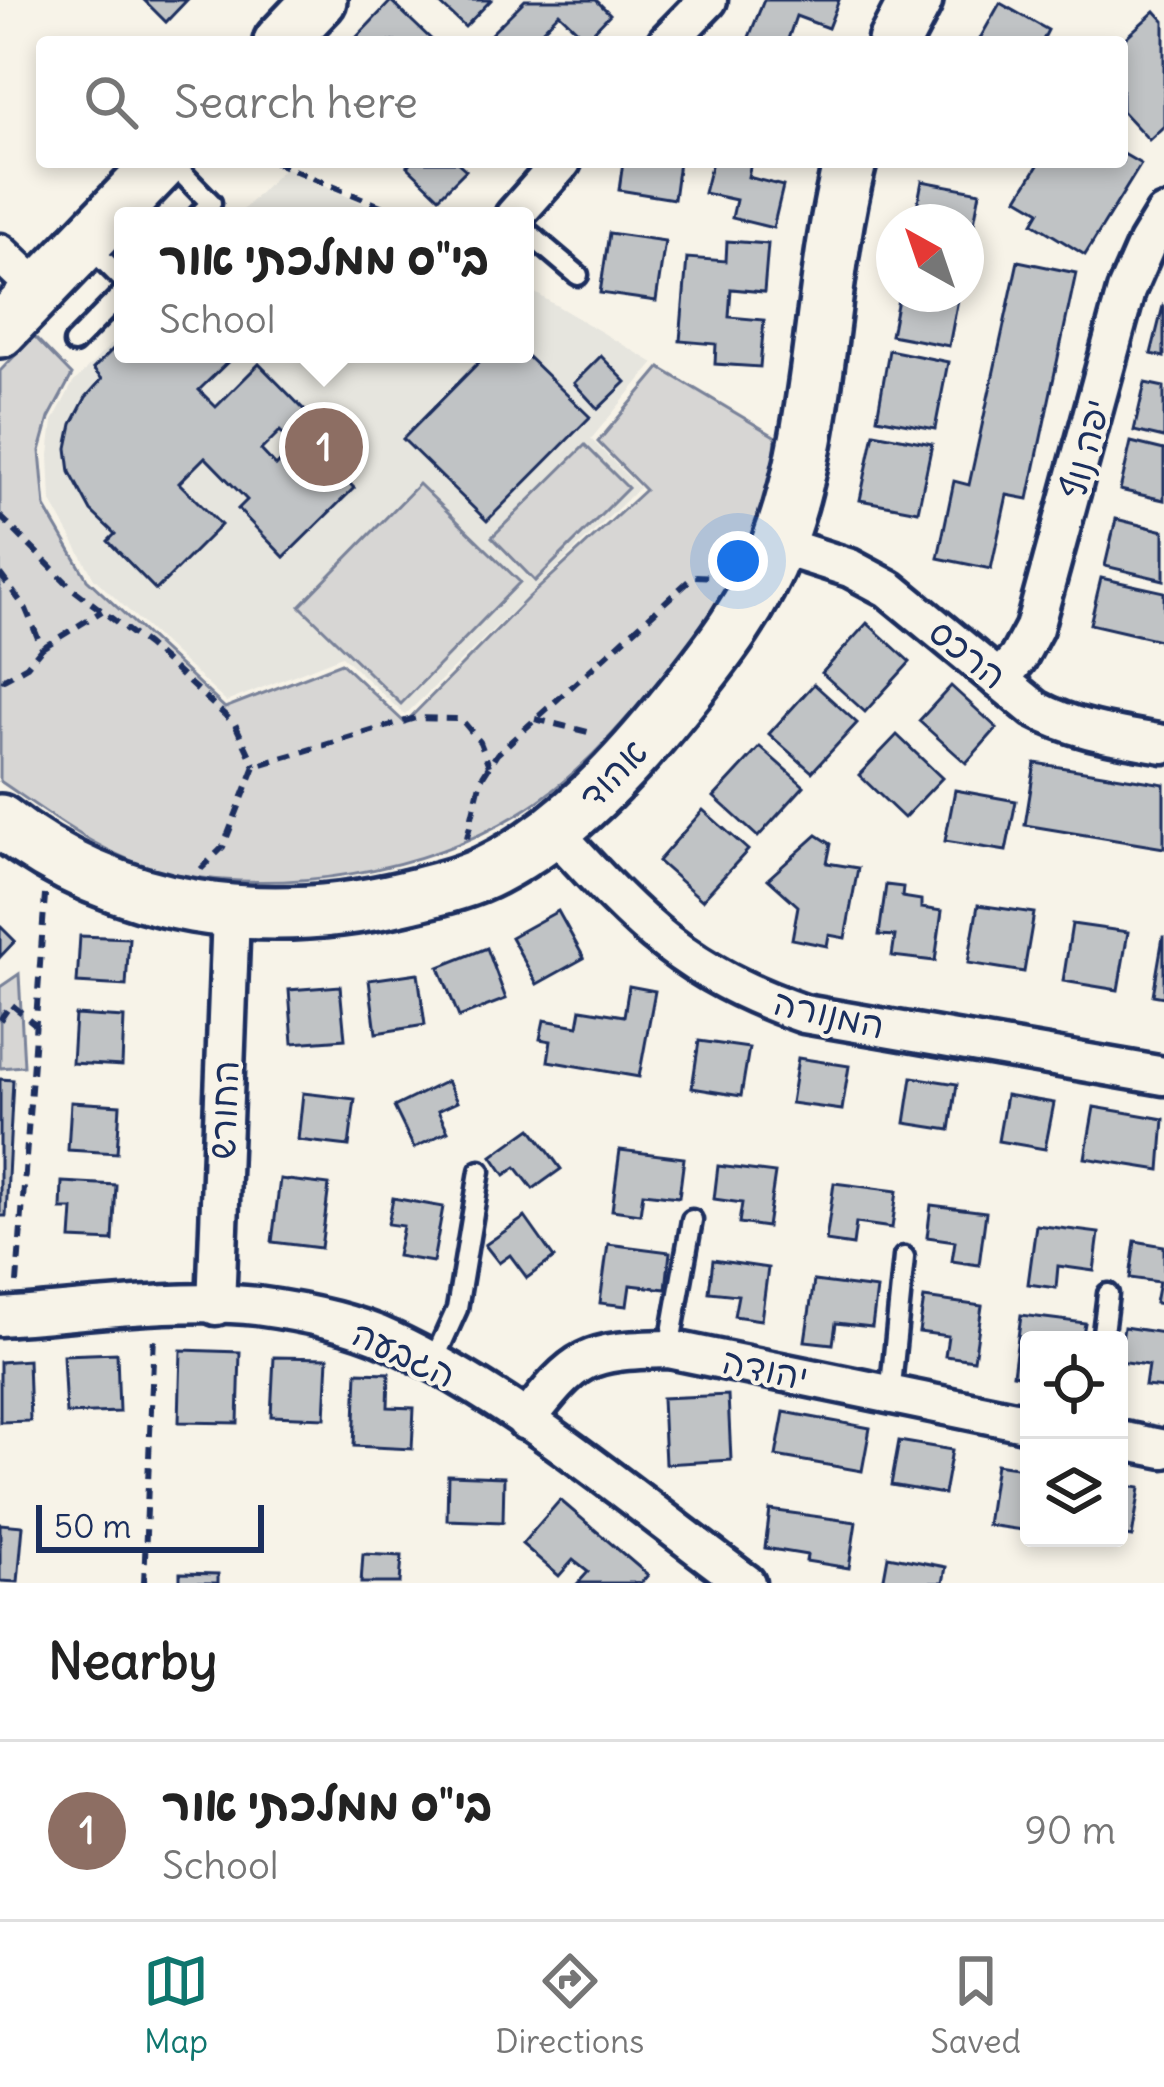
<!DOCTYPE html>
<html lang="en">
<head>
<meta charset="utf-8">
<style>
	body { margin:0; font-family:Delius,"Playpen Sans Hebrew",sans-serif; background:#f2f2f2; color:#222 }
	.controls { position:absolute; right:36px; bottom:36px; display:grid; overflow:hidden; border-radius:12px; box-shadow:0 6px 18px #0003 }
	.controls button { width:108px; height:108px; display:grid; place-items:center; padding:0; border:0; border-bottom:3px solid #e0e0e0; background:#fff; color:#222; font:60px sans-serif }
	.compass { position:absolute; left:876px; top:204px; width:108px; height:108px; border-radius:50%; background:#fff; box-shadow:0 6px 18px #0003; rotate:320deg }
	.scale { position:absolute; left:36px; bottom:30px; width:228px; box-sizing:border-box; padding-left:12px; border:6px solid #1b2f5e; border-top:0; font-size:33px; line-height:42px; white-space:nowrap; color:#1b2f5e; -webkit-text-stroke:9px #f7f3e8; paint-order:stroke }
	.you { position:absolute; left:738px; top:561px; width:42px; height:42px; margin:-30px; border:9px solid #fff; border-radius:50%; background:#1a73e8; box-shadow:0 0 0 18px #1a73e833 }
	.badge { display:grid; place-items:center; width:78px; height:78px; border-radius:50%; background:#0f766e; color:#fff; font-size:39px; font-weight:700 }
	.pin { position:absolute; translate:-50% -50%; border:6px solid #fff; box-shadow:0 3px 12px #0006 }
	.popup { position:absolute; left:114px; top:207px; width:420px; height:156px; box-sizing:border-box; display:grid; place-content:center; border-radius:12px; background:#fff; filter:drop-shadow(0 3px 9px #0005); font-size:39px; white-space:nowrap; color:#767676 }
	.popup b { font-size:45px; color:#222 }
	.popup::after { content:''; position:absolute; left:50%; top:100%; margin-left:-24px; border:24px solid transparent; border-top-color:#fff }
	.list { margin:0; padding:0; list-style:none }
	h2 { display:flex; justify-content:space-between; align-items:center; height:156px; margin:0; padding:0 48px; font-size:51px }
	h2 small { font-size:39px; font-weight:400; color:#767676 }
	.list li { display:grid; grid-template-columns:78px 1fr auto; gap:36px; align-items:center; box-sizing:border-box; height:180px; padding:0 48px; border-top:3px solid #e0e0e0 }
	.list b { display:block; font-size:45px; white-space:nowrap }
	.list p { margin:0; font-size:39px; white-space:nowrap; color:#767676 }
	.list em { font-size:39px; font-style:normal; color:#767676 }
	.icon { flex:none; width:66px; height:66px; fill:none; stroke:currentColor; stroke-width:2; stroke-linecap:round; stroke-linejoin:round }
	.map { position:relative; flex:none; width:1164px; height:1583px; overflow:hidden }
	.search { position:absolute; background:#fff; box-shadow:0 6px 18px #0003; left:36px; right:36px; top:36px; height:132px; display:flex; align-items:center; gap:30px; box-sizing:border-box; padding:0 42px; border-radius:12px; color:#767676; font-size:45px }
	.sheet { height:336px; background:#fff }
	nav { display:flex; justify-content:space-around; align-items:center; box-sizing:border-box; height:168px; border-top:3px solid #e0e0e0; background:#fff; font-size:33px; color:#767676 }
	nav a { display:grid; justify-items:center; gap:6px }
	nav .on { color:#0f766e }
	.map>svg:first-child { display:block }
	.built { fill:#e6e5de }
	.green { fill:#d7d6d4; stroke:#798299; stroke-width:3 }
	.building { fill:#c0c3c5; stroke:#1b2f5e; stroke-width:3 }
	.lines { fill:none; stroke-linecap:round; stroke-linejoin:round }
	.lane-casing { stroke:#1b2f5e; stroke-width:27 }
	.street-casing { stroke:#1b2f5e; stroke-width:45 }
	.secondary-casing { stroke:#1b2f5e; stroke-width:60 }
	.path { stroke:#1b2f5e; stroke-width:6; stroke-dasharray:12 9; stroke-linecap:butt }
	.lane { stroke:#f7f3e8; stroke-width:18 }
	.street { stroke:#f7f3e8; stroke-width:36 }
	.secondary { stroke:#f7f3e8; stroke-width:51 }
	.labels { text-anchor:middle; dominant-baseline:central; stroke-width:9; stroke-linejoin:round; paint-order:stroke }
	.street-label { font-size:36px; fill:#1b2f5e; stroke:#f7f3e8 }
</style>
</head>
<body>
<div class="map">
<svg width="1164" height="1583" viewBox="0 0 1164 1583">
	<rect width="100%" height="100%" fill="#f7f3e8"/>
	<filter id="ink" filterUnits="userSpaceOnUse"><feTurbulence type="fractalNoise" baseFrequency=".00833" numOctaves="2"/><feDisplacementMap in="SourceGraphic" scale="24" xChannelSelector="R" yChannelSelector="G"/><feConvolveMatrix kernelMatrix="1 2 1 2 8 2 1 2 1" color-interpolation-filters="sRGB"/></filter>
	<g filter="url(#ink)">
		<g class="built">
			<path d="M285 167 389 216H237Z"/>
			<path d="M525 287 654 363 591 439 639 488 405 715 342 656 226 702 94 578 51 502 49 455 53 421 73 383 123 332V354H525Z"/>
		</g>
		<g class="green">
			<path d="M34 336 72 375 49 418 40 451 45 507 87 579 225 708 341 663 405 723 528 598 645 490 598 442 660 368 776 437C774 460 773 487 767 509 747 578 701 631 656 684 616 732 572 782 518 814 421 873 287 894 175 874 112 863 52 816 0 781V371Z"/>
			<path d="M585 445 628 488 535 581 492 537Z"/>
			<path d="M419 484 520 582 401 704 300 606Z"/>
			<path d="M19 974 24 1066 0 1068V987Z"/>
		</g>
		<g class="building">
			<path d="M144 0H187L166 22Z"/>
			<path d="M436 0H491L465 27Z"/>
			<path d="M525 0H596L610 14 586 39 559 13 534 39 537 42H499L491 34Z"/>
			<path d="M764 0H839L828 28 796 16 788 39 796 42H747Z"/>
			<path d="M391 1 434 42H352Z"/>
			<path d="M1000 3 1048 30 1042 42H978Z"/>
			<path d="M1155 11 1164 21V126L1149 140 1122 111 1121 42Z"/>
			<path d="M1122 153 1141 164 1085 255 1033 223 1040 211 1018 198 1040 162H1122Z"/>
			<path d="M411 162H457L466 170 439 197 407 166Z"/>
			<path d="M623 162H679L674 199 619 190Z"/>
			<path d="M712 162H751L748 177 783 186 773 228 732 218 736 200 704 193Z"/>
			<path d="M922 181 980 192 967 259 966 222H914Z"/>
			<path d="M609 233 665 241 656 301 600 293Z"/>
			<path d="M727 241 768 244 764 292 731 289 729 317 764 320 760 367 715 364 716 344 680 341 687 258 726 261Z"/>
			<path d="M1018 261 1076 273 1028 499 1007 495 991 569 938 558 954 481 969 485Z"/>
			<path d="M899 294H959L949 346 891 335Z"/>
			<path d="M1163 306 1164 307V357L1151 354Z"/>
			<path d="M123 339V354H236L199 390 216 407 259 364 312 418 289 440 280 431 261 450 276 466 291 450 306 465 319 452 354 488 284 557 238 509 247 500 205 457 179 483 221 525 156 590 108 541 115 534 91 511 70 472 67 448 72 424 86 397 102 379 93 369Z"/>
			<path d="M889 350 948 362 935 429 877 418Z"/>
			<path d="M487 354H525L590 417 487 521 403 439Z"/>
			<path d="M601 356 626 382 598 409 574 383Z"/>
			<path d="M1145 383 1164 387V438L1134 431Z"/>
			<path d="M874 433 932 444 918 511 860 500Z"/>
			<path d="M1131 442 1164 450V500L1120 490Z"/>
			<path d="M1116 519 1164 531V580L1105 566Z"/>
			<path d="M1101 578 1164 592V641L1090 624Z"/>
			<path d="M867 623 910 662 865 712 822 673Z"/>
			<path d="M814 684 857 723 812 772 769 734Z"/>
			<path d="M951 686 997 728 966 763 919 721Z"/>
			<path d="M897 735 942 778 904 818 859 775Z"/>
			<path d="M760 747 804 786 758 837 714 797Z"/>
			<path d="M1035 763 1164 784V848L1025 825Z"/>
			<path d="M955 790 1016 801 1006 851 945 841Z"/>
			<path d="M703 810 748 850 702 900 658 861Z"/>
			<path d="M817 835 831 844 827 863 858 868 845 938 829 935 827 946 792 939 798 906 768 879Z"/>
			<path d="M886 885 903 887 902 897 921 900V908L942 911 935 961 892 956 895 936 879 935Z"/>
			<path d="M978 905 1034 913 1024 972 968 963Z"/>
			<path d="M558 911 584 958 537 984 511 937Z"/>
			<path d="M1072 924 1128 932 1118 990 1063 981Z"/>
			<path d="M0 926 15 941 0 957Z"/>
			<path d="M80 936 129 938 126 986 77 983Z"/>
			<path d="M1163 937H1164V997L1153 995Z"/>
			<path d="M487 948 506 999 459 1017 439 967Z"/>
			<path d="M418 973 425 1025 376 1033 369 980Z"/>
			<path d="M340 986 345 1039 293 1043 289 990Z"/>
			<path d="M629 986 655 991 639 1077 548 1061 551 1041 540 1039 544 1020 578 1026 581 1009 624 1016Z"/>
			<path d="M75 1015 124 1018 122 1066 72 1063Z"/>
			<path d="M699 1041 749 1048 741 1096 692 1088Z"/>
			<path d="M798 1058 849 1066 842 1110 791 1103Z"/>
			<path d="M912 1077 957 1084 950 1130 905 1123Z"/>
			<path d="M0 1079 13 1080 6 1216H0Z"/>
			<path d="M447 1081 457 1102 438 1111 448 1131 414 1148 394 1107Z"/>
			<path d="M303 1093 355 1099 349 1146 298 1140Z"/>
			<path d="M1006 1095 1054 1103 1045 1149 998 1141Z"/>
			<path d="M71 1102 120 1105 117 1153 68 1150Z"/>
			<path d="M1094 1107 1164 1119 1160 1170 1085 1158Z"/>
			<path d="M531 1128 561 1169 533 1189 516 1167 505 1175 492 1156Z"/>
			<path d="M620 1150 684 1158 679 1197 643 1193 640 1214 612 1210Z"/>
			<path d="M718 1166 775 1173 767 1227 739 1223 742 1203 714 1199Z"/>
			<path d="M280 1179 329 1185 321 1248 272 1242Z"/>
			<path d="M62 1182 116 1185 113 1241 71 1239 73 1209H61Z"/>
			<path d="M834 1183 897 1191 892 1228 856 1223 853 1245 826 1241Z"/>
			<path d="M393 1198 443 1207 433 1262 397 1256 403 1226 388 1224Z"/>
			<path d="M931 1205 986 1212 979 1265 952 1261 955 1241 927 1237Z"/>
			<path d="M525 1217 554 1258 527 1278 510 1255 499 1263 485 1245Z"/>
			<path d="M1036 1225 1099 1233 1094 1271 1058 1266 1056 1288 1028 1284Z"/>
			<path d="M1135 1241 1164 1246V1304L1155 1303 1159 1282 1130 1278Z"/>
			<path d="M608 1244 670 1252 666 1289 630 1285 627 1306 600 1303Z"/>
			<path d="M713 1260 768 1268 761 1320 734 1316 738 1295 709 1292Z"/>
			<path d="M814 1281 877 1289 872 1327 836 1323 833 1344 805 1341Z"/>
			<path d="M924 1298 982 1306 974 1360 945 1356 948 1336 919 1332Z"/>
			<path d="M1021 1315 1085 1323 1082 1340H1029V1377L1013 1374Z"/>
			<path d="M1124 1327 1164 1333V1388L1145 1386 1148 1365 1119 1361Z"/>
			<path d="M181 1350 240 1352 238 1423 179 1422Z"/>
			<path d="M117 1353 119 1412 66 1414 63 1355Z"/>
			<path d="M274 1357 328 1358 325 1418 271 1416Z"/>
			<path d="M28 1360 30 1421 0 1422V1362Z"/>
			<path d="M357 1372 389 1373 388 1407 414 1408 412 1449 354 1446Z"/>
			<path d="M728 1395 731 1460 665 1464 662 1398Z"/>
			<path d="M784 1412 870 1428 862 1471 776 1456Z"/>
			<path d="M899 1441 952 1450 944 1494 891 1485Z"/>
			<path d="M996 1464 1029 1469V1531L987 1525Z"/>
			<path d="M448 1475 504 1477 503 1522 447 1520Z"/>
			<path d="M1119 1485 1140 1488 1132 1537 1119 1535Z"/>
			<path d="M560 1500 648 1575 641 1583H578L588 1572 573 1560 559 1576 522 1544Z"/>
			<path d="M770 1510 856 1522 849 1568 806 1561 807 1555 765 1548Z"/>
			<path d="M0 1524 23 1526 18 1582 0 1581Z"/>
			<path d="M363 1554 402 1556 400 1583H361Z"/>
			<path d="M888 1556 946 1567 943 1583H883Z"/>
			<path d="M180 1573 218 1574V1583H180Z"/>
		</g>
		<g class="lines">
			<defs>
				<g id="lane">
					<path d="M171 162 211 203 198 216"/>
					<path d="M525 230 578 275"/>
					<path d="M89 246 123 280"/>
					<path d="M74 343 123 293"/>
					<path d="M1102 1340 1108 1294"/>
					<path d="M669 1349 692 1220"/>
					<path d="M433 1362 457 1309 480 1171"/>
					<path d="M890 1396 904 1257"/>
				</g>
				<g id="street">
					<path d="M667 42 708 0"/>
					<path d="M514 216 562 162"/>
					<path d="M0 253 39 290"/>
					<path d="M778 545 850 568 889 589 1035 709C1076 731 1119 736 1164 744"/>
					<path d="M999 680 1018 658 1034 628 1126 291 1147 243 1164 215"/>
					<path d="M553 830C638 922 682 972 804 1014L1164 1076"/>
					<path d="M216 1306 231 914"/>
					<path d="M0 1317C78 1312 181 1297 257 1306 301 1312 349 1321 390 1340 517 1399 633 1500 746 1583"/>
					<path d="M526 1421C577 1355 585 1351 669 1349L1029 1423"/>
					<path d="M1119 1440 1164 1449"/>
				</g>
				<g id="secondary">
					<path d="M280 42 320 0"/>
					<path d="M894 42 916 0"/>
					<path d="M0 331 163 162"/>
					<path d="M0 821C117 913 265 931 406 897 434 890 467 883 493 869 569 830 627 765 680 699 718 652 755 604 777 546 823 427 818 286 850 162"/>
				</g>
			</defs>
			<use href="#lane" class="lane-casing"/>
			<use href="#street" class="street-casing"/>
			<use href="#secondary" class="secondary-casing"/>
			<g class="path">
				<path d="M274 162 405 216"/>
				<path d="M0 516 73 589 147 645 235 724 255 766"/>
				<path d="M0 574 26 609 42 648 27 666 4 679 0 677"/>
				<path d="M42 648 102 611"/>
				<path d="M535 719 596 734"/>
				<path d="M467 838 481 779 497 754 694 576 721 577"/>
				<path d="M201 869 223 847 255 766 415 718 461 719 480 742 489 766"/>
				<path d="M0 1020 11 1004 36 1025"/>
				<path d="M17 1283 45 895"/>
				<path d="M144 1583 154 1334"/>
			</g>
			<use href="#lane" class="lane"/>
			<use href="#street" class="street"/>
			<use href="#secondary" class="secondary"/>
		</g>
	</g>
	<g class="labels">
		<g class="street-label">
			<text transform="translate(1085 449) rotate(-75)">יפה נוף</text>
			<text transform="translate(968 654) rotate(39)">הרכס</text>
			<text transform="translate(613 774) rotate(-46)">אהוד</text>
			<text transform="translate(829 1014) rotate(13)">המנורה</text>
			<text transform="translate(224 1110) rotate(-88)">החורש</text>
			<text transform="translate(404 1354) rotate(25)">הגבעה</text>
			<text transform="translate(765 1369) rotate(12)">יהודה</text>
		</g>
	</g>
</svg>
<div class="controls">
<button><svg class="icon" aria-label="locate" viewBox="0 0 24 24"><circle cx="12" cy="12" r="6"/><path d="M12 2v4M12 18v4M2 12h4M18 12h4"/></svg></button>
<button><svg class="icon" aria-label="layers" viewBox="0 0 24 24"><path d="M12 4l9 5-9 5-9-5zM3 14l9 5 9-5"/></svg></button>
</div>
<svg class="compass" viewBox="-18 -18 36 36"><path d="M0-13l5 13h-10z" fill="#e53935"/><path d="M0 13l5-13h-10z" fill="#767676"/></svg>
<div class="scale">50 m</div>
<div class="you"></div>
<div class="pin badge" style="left:324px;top:447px;background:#8d6e63">1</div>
<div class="popup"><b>בי&quot;ס ממלכתי אור</b>School</div>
<div class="search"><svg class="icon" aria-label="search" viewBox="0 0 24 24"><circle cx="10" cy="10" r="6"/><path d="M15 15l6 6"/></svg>Search here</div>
</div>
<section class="sheet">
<h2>Nearby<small></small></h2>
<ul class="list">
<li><span class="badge" style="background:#8d6e63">1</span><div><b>בי&quot;ס ממלכתי אור</b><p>School</p></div><em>90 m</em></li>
</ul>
</section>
<nav>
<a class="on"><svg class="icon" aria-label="map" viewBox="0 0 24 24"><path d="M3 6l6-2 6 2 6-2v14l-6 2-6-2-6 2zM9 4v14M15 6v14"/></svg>Map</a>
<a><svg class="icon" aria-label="directions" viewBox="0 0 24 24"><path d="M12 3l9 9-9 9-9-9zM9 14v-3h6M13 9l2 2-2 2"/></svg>Directions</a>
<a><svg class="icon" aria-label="saved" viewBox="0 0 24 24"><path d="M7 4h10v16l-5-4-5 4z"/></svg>Saved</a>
</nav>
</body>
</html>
